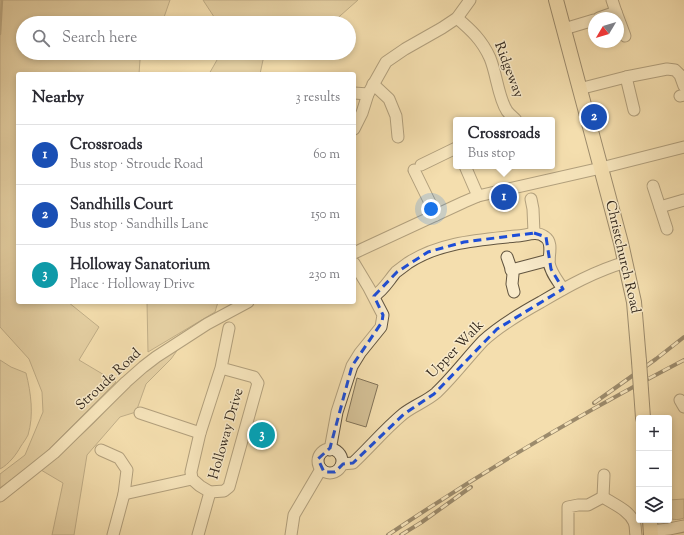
<!DOCTYPE html>
<html lang="en">
<head>
<meta charset="utf-8">
<style>
	body { margin:0; font-family:"Sorts Mill Goudy",serif; background:#f7f7f7; color:#2b2b33 }
	.controls { position:absolute; right:12px; bottom:12px; display:grid; overflow:hidden; border-radius:4px; box-shadow:0 2px 6px #0003 }
	.controls button { width:36px; height:36px; display:grid; place-items:center; padding:0; border:0; border-bottom:1px solid #e1e1e2; background:#fff; color:#2b2b33; font:20px sans-serif }
	.compass { position:absolute; left:588px; top:12px; width:36px; height:36px; border-radius:50%; background:#fff; box-shadow:0 2px 6px #0003; rotate:232deg }
	.you { position:absolute; left:431px; top:209px; width:14px; height:14px; margin:-10px; border:3px solid #fff; border-radius:50%; background:#1a73e8; box-shadow:0 0 0 6px #1a73e833 }
	.badge { display:grid; place-items:center; width:26px; height:26px; border-radius:50%; background:#8f2418; color:#fff; font-size:13px; font-weight:700 }
	.pin { position:absolute; translate:-50% -50%; border:2px solid #fff; box-shadow:0 1px 4px #0006 }
	.popup { position:absolute; left:453px; top:117px; width:102px; height:52px; box-sizing:border-box; display:grid; place-content:center; border-radius:4px; background:#fff; filter:drop-shadow(0 1px 3px #0005); font-size:13px; white-space:nowrap; color:#7c7c81 }
	.popup b { font-size:15px; color:#2b2b33 }
	.popup::after { content:''; position:absolute; left:50%; top:100%; margin-left:-8px; border:8px solid transparent; border-top-color:#fff }
	.list { margin:0; padding:0; list-style:none }
	h2 { display:flex; justify-content:space-between; align-items:center; height:52px; margin:0; padding:0 16px; font-size:17px }
	h2 small { font-size:13px; font-weight:400; color:#7c7c81 }
	.list li { display:grid; grid-template-columns:26px 1fr auto; gap:12px; align-items:center; box-sizing:border-box; height:60px; padding:0 16px; border-top:1px solid #e1e1e2 }
	.list b { display:block; font-size:15px; white-space:nowrap }
	.list p { margin:0; font-size:13px; white-space:nowrap; color:#7c7c81 }
	.list em { font-size:13px; font-style:normal; color:#7c7c81 }
	.icon { flex:none; width:22px; height:22px; fill:none; stroke:currentColor; stroke-width:2; stroke-linecap:round; stroke-linejoin:round }
	.map { position:relative; flex:none; width:684px; height:535px; overflow:hidden }
	.search { position:absolute; background:#fff; box-shadow:0 2px 6px #0003; left:16px; top:16px; width:340px; height:44px; display:flex; align-items:center; gap:10px; box-sizing:border-box; padding:0 14px; border-radius:22px; color:#7c7c81; font-size:15px }
	.panel { position:absolute; background:#fff; box-shadow:0 2px 6px #0003; left:16px; top:72px; width:340px; height:232px; border-radius:4px }
	.map>svg:first-child { display:block }
	.green { fill:#d3bf95; stroke:#827358 }
	.lines { fill:none; stroke-linecap:round; stroke-linejoin:round }
	.stream { stroke:#7f7056; stroke-width:2.5 }
	.minor-casing { stroke:#625540; stroke-width:13 }
	.major-casing { stroke:#32271c; stroke-width:16 }
	.minor { stroke:#f8eaca; stroke-width:11 }
	.major { stroke:#f4deae; stroke-width:14 }
	.rail-casing { stroke:#32271c; stroke-width:4 }
	.rail { stroke:#f8eaca; stroke-width:2.5; stroke-dasharray:8; stroke-linecap:butt }
	.major-bridge-casing { stroke:#32271c; stroke-width:16; stroke-linecap:butt }
	.major-bridge { stroke:#f4deae; stroke-width:14 }
	.marked { fill:none; stroke:#1d4ed8; stroke-width:3; stroke-dasharray:8 5; stroke-linejoin:round }
	.labels { text-anchor:middle; dominant-baseline:central; stroke-width:3; stroke-linejoin:round; paint-order:stroke }
	.street-label { font-size:14px; fill:#32271c; stroke:#f8eaca }
</style>
</head>
<body>
<div class="map">
<svg width="684" height="535" viewBox="0 0 684 535">
	<rect width="100%" height="100%" fill="#f4deae"/>
	<filter id="stains"><feTurbulence type="fractalNoise" baseFrequency=".005" numOctaves="4"/><feColorMatrix values="0 0 0 0 .2 0 0 0 0 .09 0 0 0 0 .02 0 0 0 .5 -.17"/></filter>
	<radialGradient id="worn" r=".72"><stop offset=".6" stop-color="#630" stop-opacity="0"/><stop offset="1" stop-color="#630" stop-opacity=".3"/></radialGradient>
	<g class="green">
		<path d="M0 0H170L162 23H23V53H144L140 60 139 74H18V302H68L99 327 79 360 116 382 38 460 0 488V474L25 455 43 412 42 392 29 359 0 327Z"/>
		<path d="M203 0H358L332 23H317L308 20 305 23H218Z"/>
		<path d="M224 53H272L263 60 260 74H209L217 60Z"/>
		<path d="M147 302H218L215 312 148 352Z"/>
		<path d="M181 345 171 359 146 384 136 412 120 417 87 455 74 535H52L63 483 41 470 64 451 94 423 142 373Z"/>
		<path d="M0 360 11 367 26 373C31 393 34 415 28 435 26 439 23 443 21 446 16 455 9 464 0 469Z"/>
		<path d="M357 378 378 385 366 427 346 421Z"/>
		<path d="M684 499V518C679 520 673 520 669 518V500Z"/>
	</g>
	<g class="lines">
		<path class="stream" d="M0 34 2 0"/>
		<defs>
			<g id="minor">
				<path d="M616 12 625 36"/>
				<path d="M457 18C471 30 482 40 490 58 497 75 498 97 507 111 510 115 513 117 516 120"/>
				<path d="M599 18 616 12 612 0"/>
				<path d="M564 29 594 20"/>
				<path d="M626 77 634 110"/>
				<path d="M373 84 389 99 396 116 398 137"/>
				<path d="M579 89 626 77 667 69 675 70 680 75 684 86"/>
				<path d="M354 93 368 94"/>
				<path d="M680 96 684 95"/>
				<path d="M354 129 362 113 368 94 386 62 405 49 442 28 457 18 470 0"/>
				<path d="M421 165 456 148"/>
				<path d="M465 166 478 196"/>
				<path d="M414 170 436 215"/>
				<path d="M653 186 667 229"/>
				<path d="M531 199 533 209 534 233"/>
				<path d="M660 207 684 200"/>
				<path d="M354 253 464 202 478 196 601 168 684 147"/>
				<path d="M507 257 513 274 512 284 514 292"/>
				<path d="M511 270 549 260"/>
				<path d="M374 296C383 291 389 280 396 272 400 269 404 266 408 263 440 242 479 240 516 236 526 236 536 230 545 237 553 242 549 254 549 262 550 272 558 281 563 289"/>
				<path d="M221 368 254 377 258 383 229 487 224 491 210 492 200 486 192 479 191 472 200 433 221 368 229 328"/>
				<path d="M680 400 684 407"/>
				<path d="M140 413 200 433"/>
				<circle cx="330" cy="461" r="12"/>
				<path d="M101 450 119 458 127 470 124 494 113 535"/>
				<path d="M330 450 337 412 352 366 360 353 381 327 383 315 369 288 354 263"/>
				<path d="M342 464 353 463C370 447 385 429 403 414 413 406 427 401 436 393 453 377 467 358 483 341 500 325 521 313 541 302 568 286 595 271 626 262"/>
				<path d="M124 494 192 479"/>
				<path d="M0 496 29 473 54 453 126 382 143 367 156 357 207 324 248 302"/>
				<path d="M603 497 604 475"/>
				<path d="M650 531 669 529 684 526"/>
				<path d="M198 535 210 492"/>
				<path d="M291 535 294 515 321 469"/>
				<path d="M568 535V507L578 505H588L603 497C613 504 629 510 634 522 636 526 635 531 636 535"/>
			</g>
			<g id="major">
				<path d="M556 0 621 243 634 302 639 361"/>
				<path d="M641 390 643 418"/>
				<path d="M650 520 651 535"/>
			</g>
		</defs>
		<use href="#minor" class="minor-casing"/>
		<use href="#major" class="major-casing"/>
		<use href="#minor" class="minor"/>
		<use href="#major" class="major"/>
		<defs>
			<g id="rail">
				<path d="M594 403 656 359 684 337"/>
				<path d="M388 535C483 471 582 413 684 360"/>
				<path d="M401 535 422 522 471 487"/>
			</g>
		</defs>
		<use href="#rail" class="rail-casing"/>
		<use href="#rail" class="rail"/>
		<defs>
			<path id="major-bridge" d="M639 361 641 390"/>
		</defs>
		<use href="#major-bridge" class="major-bridge-casing"/>
		<use href="#major-bridge" class="major-bridge"/>
	</g>
	<path d="M0 0H684V535H0ZM534 233 546 237 551 269 563 289 497 329 434 394 404 414 353 463 343 464 335 472H324L318 459 330 448 352 366 382 322 383 315 374 296 397 272 428 252 464 242Z" fill="#f4deae" fill-opacity=".55" fill-rule="evenodd"/>
	<path class="marked" d="M534 233 546 237 551 269 563 289 497 329 434 394 404 414 353 463 343 464 335 472H324L318 459 330 448 352 366 382 322 383 315 374 296 397 272 428 252 464 242Z"/>
	<g class="labels">
		<g class="street-label">
			<text transform="translate(508 70) rotate(69)">Ridgeway</text>
			<text transform="translate(622 257) rotate(77)">Christchurch Road</text>
			<text transform="translate(456 350) rotate(-46)">Upper Walk</text>
			<text transform="translate(109 380) rotate(-43)">Stroude Road</text>
			<text transform="translate(227 434) rotate(-74)">Holloway Drive</text>
		</g>
	</g>
	<rect width="100%" height="100%" filter="url(#stains)"/>
	<rect width="100%" height="100%" fill="url(#worn)"/>
</svg>
<div class="controls">
<button>+</button>
<button>−</button>
<button><svg class="icon" aria-label="layers" viewBox="0 0 24 24"><path d="M12 4l9 5-9 5-9-5zM3 14l9 5 9-5"/></svg></button>
</div>
<svg class="compass" viewBox="-18 -18 36 36"><path d="M0-13l5 13h-10z" fill="#e53935"/><path d="M0 13l5-13h-10z" fill="#7c7c81"/></svg>
<div class="you"></div>
<div class="pin badge" style="left:504px;top:197px;background:#1a4fb4">1</div>
<div class="popup"><b>Crossroads</b>Bus stop</div>
<div class="pin badge" style="left:594px;top:117px;background:#1a4fb4">2</div>
<div class="pin badge" style="left:262px;top:435px;background:#0f9aa8">3</div>
<div class="search"><svg class="icon" aria-label="search" viewBox="0 0 24 24"><circle cx="10" cy="10" r="6"/><path d="M15 15l6 6"/></svg>Search here</div>
<section class="panel">
<h2>Nearby<small>3 results</small></h2>
<ul class="list">
<li><span class="badge" style="background:#1a4fb4">1</span><div><b>Crossroads</b><p>Bus stop · Stroude Road</p></div><em>60 m</em></li>
<li><span class="badge" style="background:#1a4fb4">2</span><div><b>Sandhills Court</b><p>Bus stop · Sandhills Lane</p></div><em>150 m</em></li>
<li><span class="badge" style="background:#0f9aa8">3</span><div><b>Holloway Sanatorium</b><p>Place · Holloway Drive</p></div><em>230 m</em></li>
</ul>
</section>
</div>
</body>
</html>
